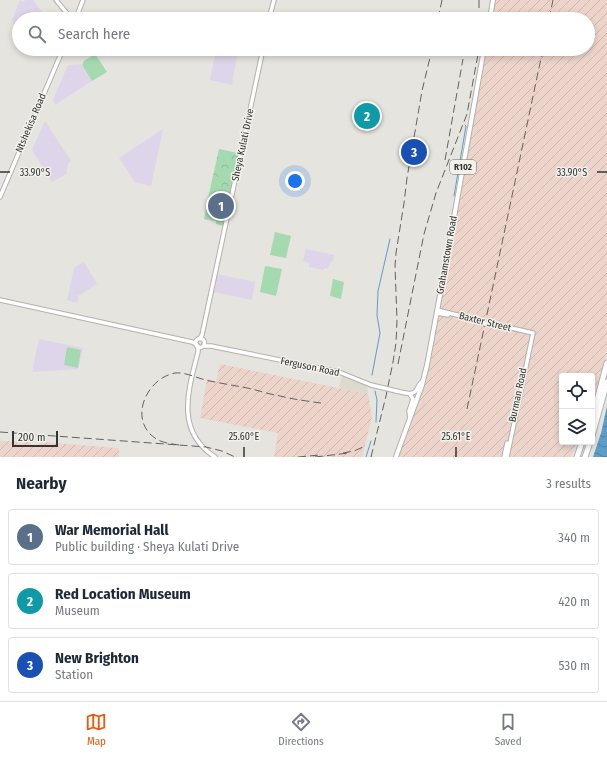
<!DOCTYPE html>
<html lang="en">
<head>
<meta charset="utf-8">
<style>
	body { margin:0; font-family:"Fira Sans Condensed",sans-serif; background:#f6f6f7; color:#1f2937 }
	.controls { position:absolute; right:12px; bottom:12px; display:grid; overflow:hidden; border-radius:4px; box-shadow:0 2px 6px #0003 }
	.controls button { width:36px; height:36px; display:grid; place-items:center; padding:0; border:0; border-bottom:1px solid #e0e1e3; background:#fff; color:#1f2937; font:20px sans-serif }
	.scale { position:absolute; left:12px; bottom:10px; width:46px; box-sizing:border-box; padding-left:4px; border:2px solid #343432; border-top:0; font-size:11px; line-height:14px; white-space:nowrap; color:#343432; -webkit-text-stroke:3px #f2f1ec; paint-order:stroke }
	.you { position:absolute; left:295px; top:181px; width:14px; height:14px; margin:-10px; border:3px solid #fff; border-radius:50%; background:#1a73e8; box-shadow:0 0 0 6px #1a73e833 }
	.badge { display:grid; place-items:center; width:26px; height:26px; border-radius:50%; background:#ea580c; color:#fff; font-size:13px; font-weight:700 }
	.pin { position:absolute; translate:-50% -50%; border:2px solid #fff; box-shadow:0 1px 4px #0006 }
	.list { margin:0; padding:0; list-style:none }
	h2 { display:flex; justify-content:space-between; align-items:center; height:52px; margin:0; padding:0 16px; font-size:17px }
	h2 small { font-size:13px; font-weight:400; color:#747a83 }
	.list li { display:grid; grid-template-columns:26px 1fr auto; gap:12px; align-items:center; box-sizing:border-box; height:56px; margin:0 8px 8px; padding:0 8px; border:1px solid #e0e1e3; border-radius:4px }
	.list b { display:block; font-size:15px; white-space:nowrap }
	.list p { margin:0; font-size:13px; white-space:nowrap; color:#747a83 }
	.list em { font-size:13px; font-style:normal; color:#747a83 }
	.icon { flex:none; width:22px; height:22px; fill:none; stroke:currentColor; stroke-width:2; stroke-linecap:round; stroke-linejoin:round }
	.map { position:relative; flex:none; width:607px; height:457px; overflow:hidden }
	.search { position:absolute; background:#fff; box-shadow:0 2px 6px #0003; left:12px; right:12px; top:12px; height:44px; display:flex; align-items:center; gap:10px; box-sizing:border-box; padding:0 14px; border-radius:22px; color:#747a83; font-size:15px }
	.sheet { height:244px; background:#fff }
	nav { display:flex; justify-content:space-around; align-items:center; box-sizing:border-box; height:56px; border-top:1px solid #e0e1e3; background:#fff; font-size:11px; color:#747a83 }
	nav a { display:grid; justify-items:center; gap:2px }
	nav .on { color:#ea580c }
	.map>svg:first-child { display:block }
	.built { fill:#dcd9cd }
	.industrial { fill:url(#industrial-furrows) }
	.education { fill:#dfd5ea }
	.green { fill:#a5dab0 }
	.forest { fill:url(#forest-crowns) }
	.water { fill:url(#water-waves) }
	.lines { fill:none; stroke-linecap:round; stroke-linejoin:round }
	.stream { stroke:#5e9ec6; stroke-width:1 }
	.secondary-casing { stroke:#b2b1ac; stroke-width:5.5 }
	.primary-casing { stroke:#b2b1ac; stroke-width:6 }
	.highway-casing { stroke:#b2b1ac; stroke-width:7 }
	.secondary { stroke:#fff; stroke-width:3.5 }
	.primary { stroke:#fff; stroke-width:4 }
	.highway { stroke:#fff; stroke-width:5 }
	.rail { stroke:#62625f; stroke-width:1; stroke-dasharray:8 4; stroke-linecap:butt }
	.secondary-bridge-casing { stroke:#b2b1ac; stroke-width:5.5; stroke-linecap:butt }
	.secondary-bridge { stroke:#fff; stroke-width:3.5 }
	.ticks { fill:none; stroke:#343432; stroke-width:1.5 }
	.labels { text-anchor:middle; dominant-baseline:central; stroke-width:3; stroke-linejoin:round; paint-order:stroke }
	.shield { fill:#f2f1ec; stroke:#6d6d6a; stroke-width:1 }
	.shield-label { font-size:9px; font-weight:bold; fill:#343432 }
	.street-label { font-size:10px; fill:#343432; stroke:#f2f1ec }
	.ticks-label { font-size:10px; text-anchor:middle; fill:#343432; stroke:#f2f1ec; stroke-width:3; stroke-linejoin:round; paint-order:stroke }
</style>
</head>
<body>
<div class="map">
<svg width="607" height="457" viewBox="0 0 607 457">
	<defs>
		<pattern id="industrial-furrows" width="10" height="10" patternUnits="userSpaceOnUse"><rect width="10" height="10" fill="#ecd4ca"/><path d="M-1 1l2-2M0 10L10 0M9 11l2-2" fill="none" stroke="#cbb7ae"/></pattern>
		<pattern id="forest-crowns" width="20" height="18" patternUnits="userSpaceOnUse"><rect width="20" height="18" fill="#a5dab0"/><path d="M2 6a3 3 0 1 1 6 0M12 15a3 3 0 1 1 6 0" fill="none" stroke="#8fbc98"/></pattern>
		<pattern id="water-waves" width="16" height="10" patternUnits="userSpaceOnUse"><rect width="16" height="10" fill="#5e9ec6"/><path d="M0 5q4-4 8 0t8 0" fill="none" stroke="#4e82a1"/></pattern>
	</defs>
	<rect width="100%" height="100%" fill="#e5e4df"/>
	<path class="built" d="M342 376 367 385 368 394 339 388Z"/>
	<g class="industrial">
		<path d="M495 0H607V351L597 390 592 405V376H562V442H577L571 457H397L425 378 439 308 486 49H588V19H492Z"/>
		<path d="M220 364 368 394 372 417 362 457H274L278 433 200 418 207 379 216 381Z"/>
		<path d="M0 441 30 442 34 446 43 442 117 448 119 449V457H0Z"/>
	</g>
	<g class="education">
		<path d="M20 0 24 2 25 0H33L42 12 40 19H19V33L12 20Z"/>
		<path d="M216 49H238L232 85 210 80Z"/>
		<path d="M81 64 92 81 55 105 53 100 68 65Z"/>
		<path d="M45 121 71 161 68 163 66 174 52 182 32 150Z"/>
		<path d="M163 129 151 186 135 182 119 158Z"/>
		<path d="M306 249 334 255 333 261H331L330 265H329L328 269 324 268V270L309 267V263L303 261Z"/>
		<path d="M84 262 97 284 78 296 77 303 67 300 74 268Z"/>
		<path d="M217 274 255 282 252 300 214 292Z"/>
		<path d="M39 339 83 348 78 369 32 372Z"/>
	</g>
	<g class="green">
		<path d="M95 54 107 72 92 81 82 65 84 61Z"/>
		<path d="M275 232 291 236 286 258 270 255Z"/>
		<path d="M265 266 282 269 276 296 260 292Z"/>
		<path d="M333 279 344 282 341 299 330 296Z"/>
		<path d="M67 347 81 350 78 368 64 365Z"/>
	</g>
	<g class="forest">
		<path d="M219 149 238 153 228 203 208 198Z"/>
		<path d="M206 209 226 213 223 226 216 224V221L204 219Z"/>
	</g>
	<path class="water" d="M607 406V457H593L601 433Z"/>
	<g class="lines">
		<g class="stream">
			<path d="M454 196 466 126 465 125"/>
			<path d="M372 375 380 333 377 315 378 291 390 239"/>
			<path d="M375 391 377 400 376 422"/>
			<path d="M366 457 371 441"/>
		</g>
		<defs>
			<g id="secondary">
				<path d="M56 0 70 17H74L77 16"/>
				<path d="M76 18 83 0"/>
				<path d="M269 19 274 0"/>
				<path d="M0 197 63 49"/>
				<path d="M0 300 192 342 196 344"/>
				<path d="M437 310 477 320"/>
				<path d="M437 313 448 315"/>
				<path d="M489 323 533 333 507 457"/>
				<path d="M200 338 202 335 263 49"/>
				<circle cx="200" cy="343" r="4.5"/>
				<path d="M198 346V352C188 391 175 431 215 457"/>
				<path d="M203 346H211L339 372 371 385 384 388"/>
				<path d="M396 391C402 392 413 397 417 389 419 385 419 384 423 381"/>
				<path d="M410 418 409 411 413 399 410 394"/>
				<path d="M504 457 507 443"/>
			</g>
			<g id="primary">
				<path d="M490 19 493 0"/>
				<path d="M396 457 422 385 427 365 443 279 484 49"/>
			</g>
			<g id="highway">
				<path d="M592 419 607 363"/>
				<path d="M592 436 607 382"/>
				<path d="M577 457 582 442"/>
				<path d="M585 457 590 442"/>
			</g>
		</defs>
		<use href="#secondary" class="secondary-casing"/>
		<use href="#primary" class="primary-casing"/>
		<use href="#highway" class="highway-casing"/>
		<use href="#secondary" class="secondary"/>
		<use href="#primary" class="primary"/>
		<use href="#highway" class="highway"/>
		<g class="rail">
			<path d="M479 0V19"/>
			<path d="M438 19 442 0"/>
			<path d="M549 19 553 0"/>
			<path d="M445 160 463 59"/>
			<path d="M398 364 424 234 436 193 467 114 479 49"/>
			<path d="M467 409 543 49"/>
			<path d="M0 432 206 447 222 451 235 457"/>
			<path d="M179 445C172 444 164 443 158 440 137 428 138 404 152 387 158 380 165 375 175 373 187 372 198 379 210 381 224 384 238 386 252 389 260 391 268 394 276 395 291 399 306 401 321 403"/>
			<path d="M343 453 354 451 363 447"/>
			<path d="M298 457 320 455"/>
			<path d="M315 457 349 453"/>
			<path d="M371 457 386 396 393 362 396 343 397 320 395 266 396 253 404 203 407 178 422 91 432 49"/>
		</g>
		<defs>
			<g id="secondary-bridge">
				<path d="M477 321 489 325"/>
				<path d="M384 388 396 391"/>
			</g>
		</defs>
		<use href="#secondary-bridge" class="secondary-bridge-casing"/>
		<use href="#secondary-bridge" class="secondary-bridge"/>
	</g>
	<path class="ticks" d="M0 172H10M597 172H607M244 447V457M456 447V457"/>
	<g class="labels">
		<rect class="shield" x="450" y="160" width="26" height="14" rx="3"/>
		<g class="shield-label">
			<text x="463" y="167">R102</text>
		</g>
		<g class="street-label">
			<text transform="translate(31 123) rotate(-67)">Ntshekisa Road</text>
			<text transform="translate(243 145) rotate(-78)">Sheya Kulati Drive</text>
			<text transform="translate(447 255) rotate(-80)">Grahamstown Road</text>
			<text transform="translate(485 322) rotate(14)">Baxter Street</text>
			<text transform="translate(310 367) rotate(12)">Ferguson Road</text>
			<text transform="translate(518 395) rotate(-78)">Burman Road</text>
		</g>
	</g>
	<g class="ticks-label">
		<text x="35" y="176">33.90°S</text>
		<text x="572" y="176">33.90°S</text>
		<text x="244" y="440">25.60°E</text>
		<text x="456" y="440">25.61°E</text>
	</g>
</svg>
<div class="controls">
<button><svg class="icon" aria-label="locate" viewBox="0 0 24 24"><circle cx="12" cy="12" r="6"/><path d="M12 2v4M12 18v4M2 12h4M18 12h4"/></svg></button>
<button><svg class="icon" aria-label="layers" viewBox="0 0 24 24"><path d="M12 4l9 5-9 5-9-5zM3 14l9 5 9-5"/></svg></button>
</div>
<div class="scale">200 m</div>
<div class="you"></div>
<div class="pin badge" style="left:221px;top:206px;background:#5c6f8a">1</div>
<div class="pin badge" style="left:367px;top:116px;background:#0f9aa8">2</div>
<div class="pin badge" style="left:414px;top:152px;background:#1a4fb4">3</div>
<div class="search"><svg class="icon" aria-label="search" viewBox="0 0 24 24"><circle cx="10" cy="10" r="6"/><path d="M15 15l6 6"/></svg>Search here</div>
</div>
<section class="sheet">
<h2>Nearby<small>3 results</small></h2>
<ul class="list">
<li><span class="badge" style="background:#5c6f8a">1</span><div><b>War Memorial Hall</b><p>Public building · Sheya Kulati Drive</p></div><em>340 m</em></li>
<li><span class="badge" style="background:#0f9aa8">2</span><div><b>Red Location Museum</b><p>Museum</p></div><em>420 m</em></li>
<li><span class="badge" style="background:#1a4fb4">3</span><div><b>New Brighton</b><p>Station</p></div><em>530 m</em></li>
</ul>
</section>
<nav>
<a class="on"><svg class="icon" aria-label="map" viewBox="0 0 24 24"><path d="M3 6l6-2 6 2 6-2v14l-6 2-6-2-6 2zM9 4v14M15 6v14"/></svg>Map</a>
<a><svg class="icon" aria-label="directions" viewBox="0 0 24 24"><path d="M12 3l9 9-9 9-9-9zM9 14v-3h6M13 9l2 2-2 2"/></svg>Directions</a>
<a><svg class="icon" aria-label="saved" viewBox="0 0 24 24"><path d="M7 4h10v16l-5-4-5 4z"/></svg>Saved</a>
</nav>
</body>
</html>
